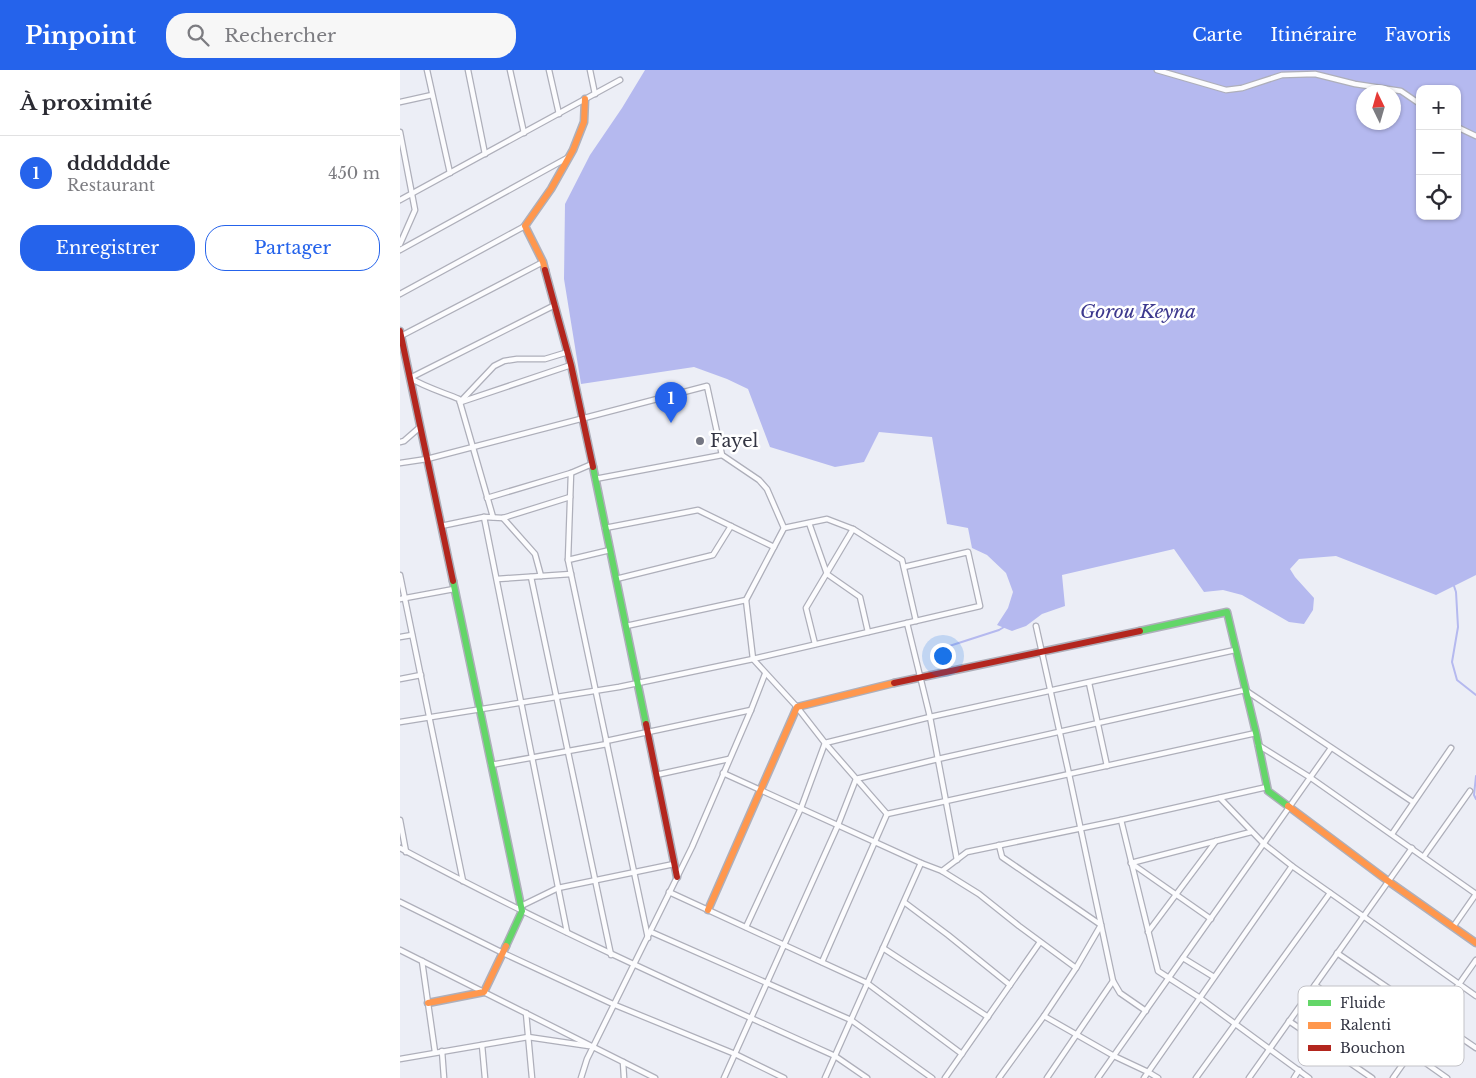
<!DOCTYPE html>
<html lang="fr">
<head>
<meta charset="utf-8">
<style>
	body { margin:0; font-family:"Libre Baskerville",serif; background:#f7f7f7; color:#2b2b33 }
	.controls { position:absolute; right:15px; top:15px; display:grid; overflow:hidden; border-radius:10px; box-shadow:0 1px 4px #0004 }
	.controls button { width:45px; height:45px; display:grid; place-items:center; padding:0; border:0; border-bottom:1px solid #e1e1e2; background:#fff; color:#2b2b33; font:25px sans-serif }
	.compass { position:absolute; left:956px; top:15px; width:45px; height:45px; border-radius:50%; background:#fff; box-shadow:0 1px 4px #0004; rotate:355deg }
	.you { position:absolute; left:542px; top:585px; width:18px; height:18px; margin:-12px; border:4px solid #fff; border-radius:50%; background:#1a73e8; box-shadow:0 0 0 8px #1a73e833 }
	.badge { display:grid; place-items:center; width:32px; height:32px; border-radius:50%; background:#2563eb; color:#fff; font-size:16px; font-weight:700 }
	.pin { position:absolute; translate:-50% -41px; filter:drop-shadow(0 1px 2px #0008) }
	.pin::after { content:''; position:absolute; top:26px; width:18px; height:15px; background:inherit; clip-path:polygon(0 0,100% 0,50% 100%) }
	.list { margin:0; padding:0; list-style:none }
	h2 { display:flex; justify-content:space-between; align-items:center; height:65px; margin:0; padding:0 20px; font-size:21px }
	h2 small { font-size:16px; font-weight:400; color:#7c7c81 }
	.list li { display:grid; grid-template-columns:32px 1fr auto; gap:15px; align-items:center; box-sizing:border-box; height:75px; padding:0 20px; border-top:1px solid #e1e1e2 }
	.list b { display:block; font-size:19px; white-space:nowrap }
	.list p { margin:0; font-size:16px; white-space:nowrap; color:#7c7c81 }
	.list em { font-size:16px; font-style:normal; color:#7c7c81 }
	.actions { display:flex; gap:10px; padding:15px 20px }
	.actions a { flex:1; padding:11px 0; border:1px solid #2563eb; border-radius:20px; text-align:center; font-size:18px; color:#2563eb }
	.actions .main { background:#2563eb; color:#fff }
	.icon { flex:none; width:28px; height:28px; fill:none; stroke:currentColor; stroke-width:2; stroke-linecap:round; stroke-linejoin:round }
	.map { position:relative; flex:none; width:1076px; height:1008px; overflow:hidden }
	header { display:flex; align-items:center; gap:30px; box-sizing:border-box; height:70px; padding:0 25px; background:#2563eb; color:#fff }
	header strong { font-size:24px }
	nav { display:flex; gap:28px; margin-inline-start:auto; font-size:18px }
	.search { width:350px; height:45px; background:#f7f7f7; display:flex; align-items:center; gap:12px; box-sizing:border-box; padding:0 18px; border-radius:20px; color:#7c7c81; font-size:19px }
	main { display:flex }
	aside { flex:1; background:#fff }
	.map>svg:first-child { display:block }
	.water { fill:#b5b9ef; fill-rule:evenodd }
	.lines { fill:none; stroke-linecap:round; stroke-linejoin:round }
	.stream { stroke:#b5b9ef; stroke-width:2 }
	.street-casing { stroke:#aeafba; stroke-width:7 }
	.fast-casing { stroke:#aeafba; stroke-width:9 }
	.slow-casing { stroke:#aeafba; stroke-width:9 }
	.jam-casing { stroke:#aeafba; stroke-width:9 }
	.street { stroke:#fcfcfe; stroke-width:4.5 }
	.fast { stroke:#63d668; stroke-width:6 }
	.slow { stroke:#ff974d; stroke-width:6 }
	.jam { stroke:#b3261e; stroke-width:6 }
	.poi-dot { fill:#747682; stroke:#fff; stroke-width:2 }
	.labels { text-anchor:middle; dominant-baseline:central; stroke-width:5; stroke-linejoin:round; paint-order:stroke }
	.poi-label { font-size:18px; fill:#333543; stroke:#fff; text-anchor:start }
	.water-label { font-size:19px; font-style:italic; fill:#3d398e; stroke:#fff }
	.key { fill:#fff; stroke:#c2c2c7; stroke-width:1 }
	.key-label { font-size:14px; fill:#333543 }
</style>
</head>
<body>
<header>
<strong>Pinpoint</strong>
<div class="search"><svg class="icon" aria-label="search" viewBox="0 0 24 24"><circle cx="10" cy="10" r="6"/><path d="M15 15l6 6"/></svg>Rechercher</div>
<nav><a>Carte</a><a>Itinéraire</a><a>Favoris</a></nav>
</header>
<main>
<aside>
<h2>À proximité<small></small></h2>
<ul class="list">
<li><span class="badge">1</span><div><b>ddddddde</b><p>Restaurant</p></div><em>450 m</em></li>
</ul>
<div class="actions"><a class="main">Enregistrer</a><a>Partager</a></div>
</aside>
<div class="map">
<svg width="1076" height="1008" viewBox="0 0 1076 1008">
	<rect width="100%" height="100%" fill="#eceef6"/>
	<path class="water" d="M245 0H1076V505L1036 525 936 486 899 489 890 499 895 507 914 528 913 540 904 554 889 552 842 525 823 520 804 522 774 479 662 505 665 536 642 544 626 556 612 561 597 555 608 538 613 522 606 503 587 485 572 478 568 458 547 454 532 367 479 362 464 392 435 397 370 377 348 319 327 309 294 297 181 314 164 209 165 134 190 85 222 38ZM1020 19H1057V146H1020ZM964 22H994V52H964Z"/>
	<g class="lines">
		<g class="stream">
			<path d="M1054 516 1056 522 1058 557 1052 592 1057 610 1076 625"/>
			<path d="M540 579 599 560 604 557"/>
			<path d="M1076 706 1074 725 1076 729"/>
		</g>
		<defs>
			<g id="street">
				<path d="M27 0 50 103"/>
				<path d="M68 0 85 84"/>
				<path d="M110 0 124 63"/>
				<path d="M149 0 159 44"/>
				<path d="M190 0 195 24"/>
				<path d="M757 0 826 20 842 18 882 5 915 4 955 14 1001 21 1020 34"/>
				<path d="M0 32 32 25"/>
				<path d="M1057 57 1076 66"/>
				<path d="M0 62 15 140 0 174"/>
				<path d="M0 130 220 10"/>
				<path d="M0 180 169 87"/>
				<path d="M0 224 125 156"/>
				<path d="M1 266 143 192"/>
				<path d="M10 308C25 317 42 322 59 329L93 447"/>
				<path d="M10 308 155 235"/>
				<path d="M60 332 94 296 104 291 117 289H145L168 282"/>
				<path d="M61 332 171 295"/>
				<path d="M0 372 4 371 20 357"/>
				<path d="M0 393 27 389 307 316 322 385 359 410 367 419 384 458"/>
				<path d="M171 403 168 490 248 868"/>
				<path d="M195 409 322 385"/>
				<path d="M87 428 171 403 192 394"/>
				<path d="M84 447 167 862"/>
				<path d="M103 448 135 484 141 506"/>
				<path d="M409 453 427 504 460 527 468 562"/>
				<path d="M41 456 84 447 103 448 170 427"/>
				<path d="M205 458 298 440 374 477"/>
				<path d="M384 458 346 530 353 589 397 637 425 673 487 744"/>
				<path d="M384 458 427 449 453 459"/>
				<path d="M168 490 210 480"/>
				<path d="M0 505 63 811"/>
				<path d="M131 507 211 885"/>
				<path d="M97 509 171 504"/>
				<path d="M216 509 313 485 331 456"/>
				<path d="M0 529 54 519"/>
				<path d="M507 553 530 647 557 790"/>
				<path d="M226 556 346 530"/>
				<path d="M636 556 669 704 713 911 647 1008"/>
				<path d="M0 567 12 565"/>
				<path d="M415 574 406 538 453 459 502 490 516 551"/>
				<path d="M0 609 21 605"/>
				<path d="M689 613 707 696"/>
				<path d="M0 652 219 617 353 589 580 536 568 482 504 497"/>
				<path d="M206 671 351 640"/>
				<path d="M858 675 911 708 1076 824"/>
				<path d="M91 695 207 674"/>
				<path d="M323 703 521 793 542 801 579 824 619 856 676 898"/>
				<path d="M256 705 329 689"/>
				<path d="M820 728 864 774 892 796 963 846 1076 926"/>
				<path d="M487 744 856 663"/>
				<path d="M0 750 6 782"/>
				<path d="M721 750 758 901 800 928 909 1008"/>
				<path d="M992 764 1051 678"/>
				<path d="M599 775 602 787 701 855 676 898 644 946 599 1008"/>
				<path d="M0 778C142 854 288 920 435 986L467 1008"/>
				<path d="M1024 786 1070 721"/>
				<path d="M731 793 851 762"/>
				<path d="M731 793 811 849"/>
				<path d="M542 801 567 782 721 750 867 717"/>
				<path d="M269 822 467 913 562 984"/>
				<path d="M0 832 103 883 215 935 335 984 384 1008"/>
				<path d="M504 832 548 865 610 915"/>
				<path d="M121 836 158 818 274 794"/>
				<path d="M346 857 401 738 425 673 530 647 835 580"/>
				<path d="M1053 857 1076 824"/>
				<path d="M251 862 451 950 532 1008"/>
				<path d="M748 862 816 771"/>
				<path d="M483 878 588 947"/>
				<path d="M0 880 255 1008"/>
				<path d="M937 883 1076 978"/>
				<path d="M783 888 814 907"/>
				<path d="M22 891 35 982"/>
				<path d="M422 892 487 744"/>
				<path d="M713 911 720 923 746 941"/>
				<path d="M915 915 1047 1008"/>
				<path d="M126 943 132 1008"/>
				<path d="M644 946 714 986 748 1002 758 1008"/>
				<path d="M889 951 972 1008"/>
				<path d="M82 975 85 1008"/>
				<path d="M42 981 44 1008"/>
				<path d="M0 989 128 967 189 976"/>
				<path d="M223 992 224 1008"/>
				<path d="M181 1008 187 989 292 777 351 640 365 604"/>
				<path d="M324 1008 438 755 456 709 538 689 845 620 1013 732"/>
				<path d="M425 1008 521 793"/>
				<path d="M545 1008 640 872"/>
				<path d="M698 1008 931 678"/>
				<path d="M744 1008 892 796"/>
				<path d="M796 1008 930 823"/>
				<path d="M849 1008 1012 778"/>
				<path d="M894 1008 899 1000"/>
				<path d="M993 1008 1076 890"/>
			</g>
			<g id="fast">
				<path d="M193 397 246 654"/>
				<path d="M53 511 122 841 106 876"/>
				<path d="M740 561 827 542 856 663 868 721 888 736"/>
			</g>
			<g id="slow">
				<path d="M145 200 143 192 125 156 151 119 173 80 184 52 185 29"/>
				<path d="M888 736 988 811 1076 873"/>
				<path d="M308 840 397 637 494 613"/>
				<path d="M28 933 84 922 106 876"/>
			</g>
			<g id="jam">
				<path d="M145 200 171 295 193 397"/>
				<path d="M0 261 53 511"/>
				<path d="M494 613 740 561"/>
				<path d="M246 654 277 807"/>
			</g>
		</defs>
		<use href="#street" class="street-casing"/>
		<use href="#fast" class="fast-casing"/>
		<use href="#slow" class="slow-casing"/>
		<use href="#jam" class="jam-casing"/>
		<use href="#street" class="street"/>
		<use href="#fast" class="fast"/>
		<use href="#slow" class="slow"/>
		<use href="#jam" class="jam"/>
	</g>
	<circle class="poi-dot" cx="300" cy="371" r="5"/>
	<g class="labels">
		<g class="poi-label">
			<text x="310" y="371">Fayel</text>
		</g>
		<g class="water-label">
			<text x="738" y="241">Gorou Keyna</text>
		</g>
	</g>
	<rect x="898" y="916" width="166" height="80" rx="8" class="key"/>
	<rect x="908" y="930" width="23" height="6" fill="#63d668"/>
	<rect x="908" y="952" width="23" height="7" fill="#ff974d"/>
	<rect x="908" y="975" width="23" height="6" fill="#b3261e"/>
	<g class="key-label">
		<text x="940" y="938">Fluide</text>
		<text x="940" y="960">Ralenti</text>
		<text x="940" y="983">Bouchon</text>
	</g>
</svg>
<div class="controls">
<button>+</button>
<button>−</button>
<button><svg class="icon" aria-label="locate" viewBox="0 0 24 24"><circle cx="12" cy="12" r="6"/><path d="M12 2v4M12 18v4M2 12h4M18 12h4"/></svg></button>
</div>
<svg class="compass" viewBox="-18 -18 36 36"><path d="M0-13l5 13h-10z" fill="#e53935"/><path d="M0 13l5-13h-10z" fill="#7c7c81"/></svg>
<div class="you"></div>
<div class="pin badge" style="left:271px;top:353px">1</div>
</div>
</main>
</body>
</html>
